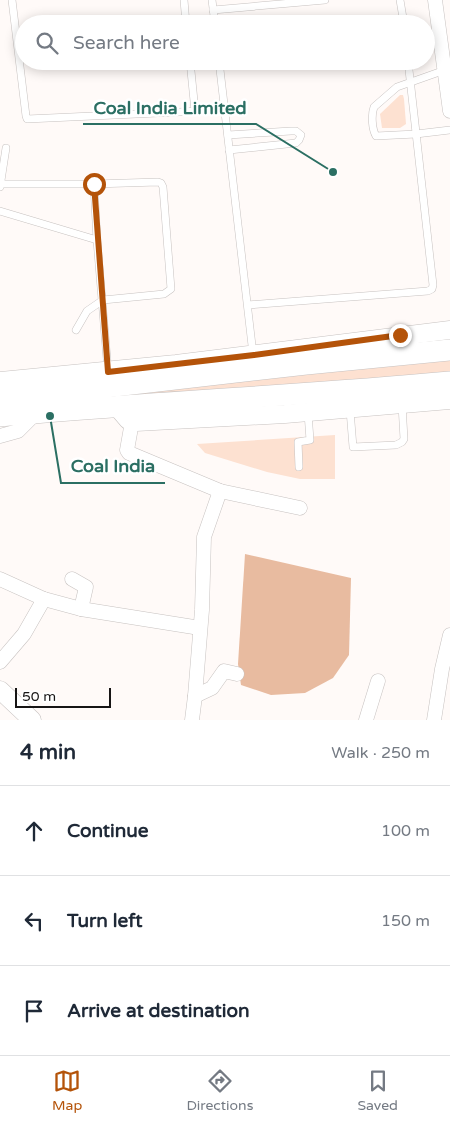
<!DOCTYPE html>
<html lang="en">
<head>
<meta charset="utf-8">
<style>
	body { margin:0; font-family:"Varela Round",sans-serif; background:#f6f6f7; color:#1f2937 }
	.scale { position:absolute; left:15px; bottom:12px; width:96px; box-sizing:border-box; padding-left:5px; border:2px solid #171515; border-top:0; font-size:14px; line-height:18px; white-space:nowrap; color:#171515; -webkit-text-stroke:4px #fff; paint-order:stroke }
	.stop { position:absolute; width:15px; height:15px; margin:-11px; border:4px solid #b45309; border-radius:50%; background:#fff }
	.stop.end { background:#b45309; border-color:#fff; box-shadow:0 1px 5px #0008 }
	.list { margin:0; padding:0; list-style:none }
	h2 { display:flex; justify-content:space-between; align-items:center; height:65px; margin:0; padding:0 20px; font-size:21px }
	h2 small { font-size:16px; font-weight:400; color:#747a83 }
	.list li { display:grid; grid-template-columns:32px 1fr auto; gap:15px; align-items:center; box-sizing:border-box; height:90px; padding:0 20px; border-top:1px solid #e0e1e3 }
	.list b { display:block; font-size:19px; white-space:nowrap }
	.list em { font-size:16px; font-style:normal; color:#747a83 }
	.icon { flex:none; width:28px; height:28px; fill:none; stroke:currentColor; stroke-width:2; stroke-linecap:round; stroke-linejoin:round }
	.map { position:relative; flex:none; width:450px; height:720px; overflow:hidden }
	.search { position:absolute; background:#fff; box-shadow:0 2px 12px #0003; left:15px; right:15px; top:15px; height:55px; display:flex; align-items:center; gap:12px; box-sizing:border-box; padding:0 18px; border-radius:28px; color:#747a83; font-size:19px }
	.sheet { height:335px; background:#fff }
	nav { display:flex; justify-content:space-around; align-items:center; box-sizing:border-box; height:70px; border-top:1px solid #e0e1e3; background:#fff; font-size:14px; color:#747a83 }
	nav a { display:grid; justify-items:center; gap:2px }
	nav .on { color:#b45309 }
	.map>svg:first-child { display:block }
	.green { fill:#fde1d1 }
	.water { fill:#e8bba0 }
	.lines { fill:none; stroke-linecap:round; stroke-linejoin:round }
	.service-casing { stroke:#c7c2c0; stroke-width:8 }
	.minor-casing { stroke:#c7c2c0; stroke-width:15 }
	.tertiary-casing { stroke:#c7c2c0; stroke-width:19 }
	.primary-casing { stroke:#c7c2c0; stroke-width:22 }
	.service { stroke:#fff; stroke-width:7 }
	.minor { stroke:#fff; stroke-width:14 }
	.tertiary { stroke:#fff; stroke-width:18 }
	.primary { stroke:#fff; stroke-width:21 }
	.route { stroke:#b45309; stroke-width:6 }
	.leader { fill:none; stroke:#2b6f63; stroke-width:2 }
	.callout-dot { fill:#2b6f63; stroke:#fff; stroke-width:2 }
	.callout-label { font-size:18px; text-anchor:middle; font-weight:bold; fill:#2b6f63; stroke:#fff; stroke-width:5; stroke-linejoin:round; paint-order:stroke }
</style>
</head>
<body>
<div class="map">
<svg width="450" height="720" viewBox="0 0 450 720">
	<rect width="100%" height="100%" fill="#fffaf8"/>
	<g class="green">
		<path d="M400 95H403L404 99 406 124 400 128H382L380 114Z"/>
		<path d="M450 358V372L147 398 60 397Z"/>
		<path d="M335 435V479H300L267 472 205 453 197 444Z"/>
	</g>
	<path class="water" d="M245 554 351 578 349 655 333 678 305 693 271 695 241 685 238 664Z"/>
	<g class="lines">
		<defs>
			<g id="service">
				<path d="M12 0 26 116 27 119 223 110"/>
				<path d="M184 0 186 24"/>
				<path d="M212 0 215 24"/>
				<path d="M400 0 404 24"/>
				<path d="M213 10 325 0"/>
				<path d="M190 61 195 111"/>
				<path d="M219 61 253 354"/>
				<path d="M445 70 397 87 374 107C371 115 372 129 376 136L416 134 450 130"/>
				<path d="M228 135 291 131H296L301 135 299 140 296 143 229 150"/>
				<path d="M1 184H94L158 182 161 183 163 187 171 289 164 294 103 300 87 311 76 330"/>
				<path d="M94 184 97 240 108 371"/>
				<path d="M0 187 6 148"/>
				<path d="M0 211 97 240"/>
				<path d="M248 305 428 291 432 289 433 285 408 61"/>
				<path d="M350 410 353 447 396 445 402 442 404 439 402 405"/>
				<path d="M299 467 298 442 310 440 308 413"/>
			</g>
			<g id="minor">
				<path d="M435 0 450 111"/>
				<path d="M132 422 127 450 129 453 220 491 204 537 202 610 195 696 192 720"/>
				<path d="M0 436 18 431 36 413"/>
				<path d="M220 491 300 508"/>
				<path d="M0 579 44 599 81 609 200 628"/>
				<path d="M72 579 86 587 81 609"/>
				<path d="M0 662 24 634 44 599"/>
				<path d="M195 696 212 688 224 671 237 674"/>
				<path d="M366 720 378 681"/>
				<path d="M434 720 442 669 450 635"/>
			</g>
			<g id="tertiary">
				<path d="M0 381 176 364 450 330"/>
				<path d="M116 406 128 420 136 422 285 414 450 400"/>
				<path d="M0 690 32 720"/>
			</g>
			<g id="primary">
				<path d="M0 397 97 388 306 364 450 350"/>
				<path d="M0 416C150 402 300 396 450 382"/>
			</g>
		</defs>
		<use href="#service" class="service-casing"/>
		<use href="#minor" class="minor-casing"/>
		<use href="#tertiary" class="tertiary-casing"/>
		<use href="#primary" class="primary-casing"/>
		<use href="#service" class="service"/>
		<use href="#minor" class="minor"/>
		<use href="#tertiary" class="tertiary"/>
		<use href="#primary" class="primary"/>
	</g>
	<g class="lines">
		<path class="route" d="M94 184 108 372 254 355 400 335"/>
	</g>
	<path class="leader" d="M333 172L256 124H83M50 416L61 483H165"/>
	<g class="callout-dot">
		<circle cx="333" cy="172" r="5"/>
		<circle cx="50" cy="416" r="5"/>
	</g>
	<g class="callout-label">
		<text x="170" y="114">Coal India Limited</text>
		<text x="113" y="472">Coal India</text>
	</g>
</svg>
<div class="scale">50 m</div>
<div class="stop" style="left:94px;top:184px"></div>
<div class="stop end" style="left:400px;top:335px"></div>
<div class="search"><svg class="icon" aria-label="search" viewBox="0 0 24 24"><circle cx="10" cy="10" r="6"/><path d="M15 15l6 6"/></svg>Search here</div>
</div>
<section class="sheet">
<h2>4 min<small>Walk · 250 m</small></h2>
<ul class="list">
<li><svg class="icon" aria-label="ahead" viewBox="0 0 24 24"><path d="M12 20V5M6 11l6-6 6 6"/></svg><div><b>Continue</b></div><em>100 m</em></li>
<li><svg class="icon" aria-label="left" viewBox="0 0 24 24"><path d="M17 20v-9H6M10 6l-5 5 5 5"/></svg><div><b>Turn left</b></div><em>150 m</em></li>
<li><svg class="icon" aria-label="arrive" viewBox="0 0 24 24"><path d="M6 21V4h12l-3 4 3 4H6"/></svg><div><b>Arrive at destination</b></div></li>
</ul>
</section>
<nav>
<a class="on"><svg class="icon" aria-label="map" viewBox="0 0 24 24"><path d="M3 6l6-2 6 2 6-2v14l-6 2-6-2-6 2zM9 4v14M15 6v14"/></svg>Map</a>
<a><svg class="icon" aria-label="directions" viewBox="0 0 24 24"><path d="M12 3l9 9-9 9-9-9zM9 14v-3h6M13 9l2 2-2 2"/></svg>Directions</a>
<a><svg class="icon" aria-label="saved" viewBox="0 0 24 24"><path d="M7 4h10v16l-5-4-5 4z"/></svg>Saved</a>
</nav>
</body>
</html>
